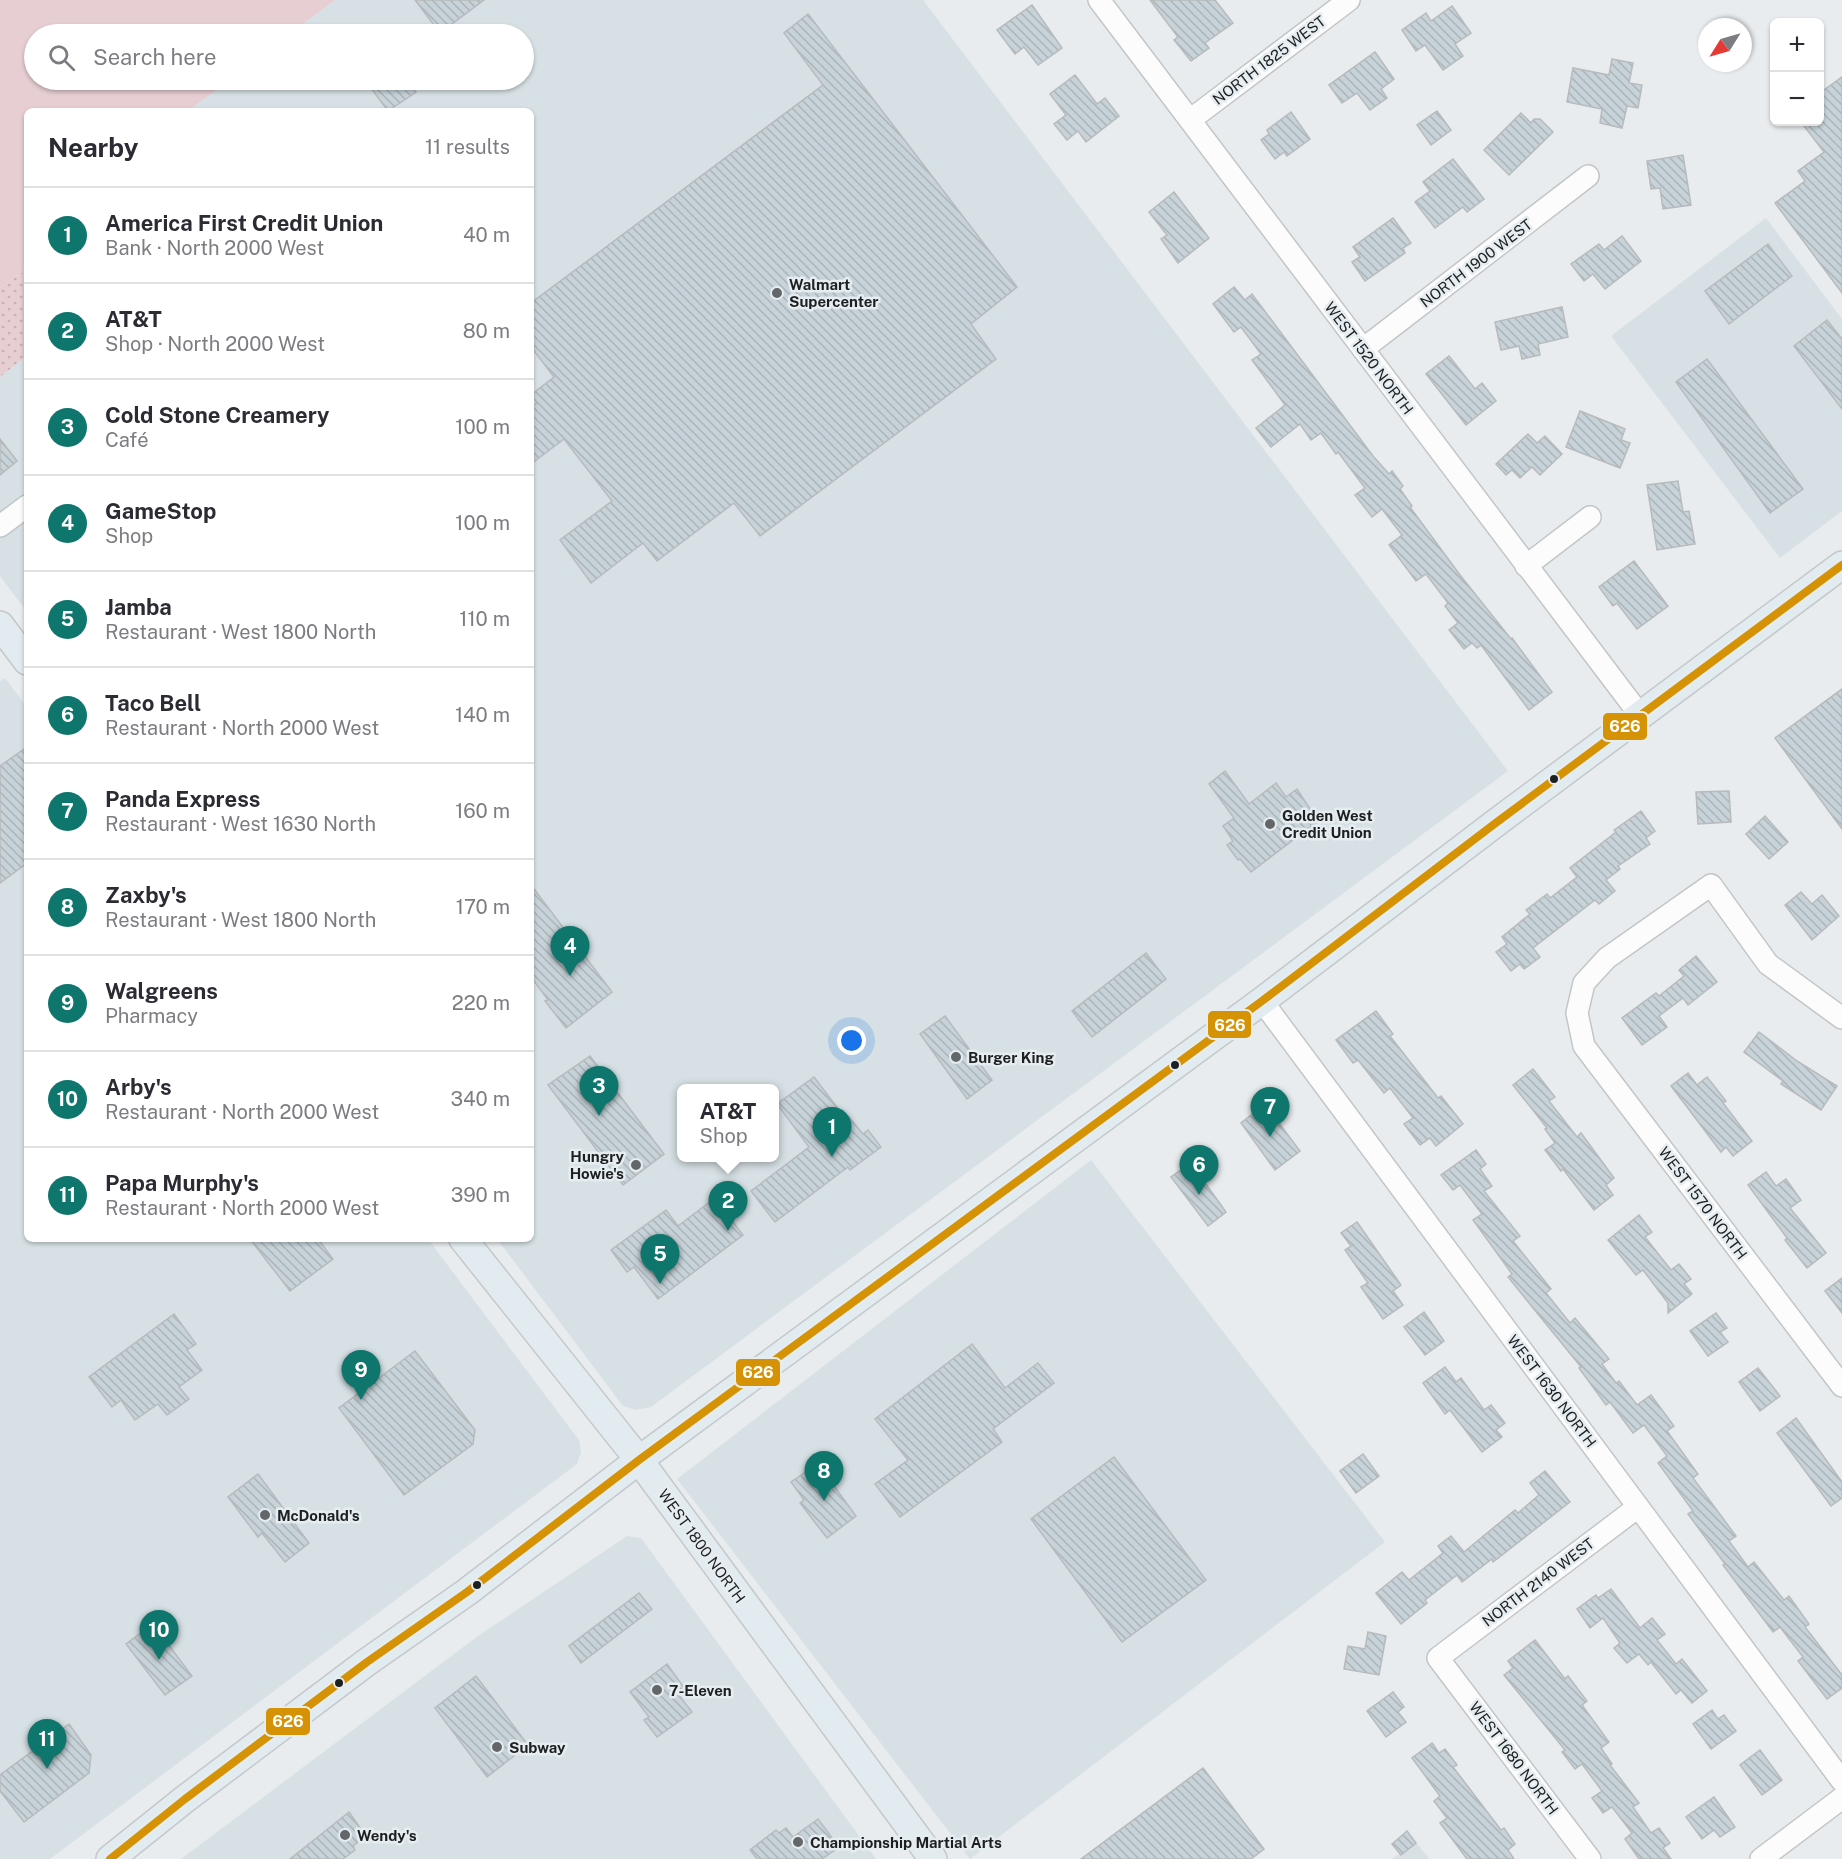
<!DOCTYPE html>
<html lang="en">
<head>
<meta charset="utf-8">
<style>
	body { margin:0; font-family:"Public Sans",sans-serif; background:#f7f7f7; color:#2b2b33 }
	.controls { position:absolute; right:18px; top:18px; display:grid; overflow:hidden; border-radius:9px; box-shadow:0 2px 4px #0004 }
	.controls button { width:54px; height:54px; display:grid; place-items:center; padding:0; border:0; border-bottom:2px solid #e1e1e2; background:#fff; color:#2b2b33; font:30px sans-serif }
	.compass { position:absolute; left:1698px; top:18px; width:54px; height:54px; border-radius:50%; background:#fff; box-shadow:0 2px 4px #0004; rotate:233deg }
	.you { position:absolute; left:852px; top:1041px; width:21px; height:21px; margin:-15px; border:4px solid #fff; border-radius:50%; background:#1a73e8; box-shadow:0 0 0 9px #1a73e833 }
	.badge { display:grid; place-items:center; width:39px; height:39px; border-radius:50%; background:#0f766e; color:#fff; font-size:20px; font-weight:700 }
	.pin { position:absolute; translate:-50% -50px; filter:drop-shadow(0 2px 3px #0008) }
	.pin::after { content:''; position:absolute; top:32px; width:21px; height:18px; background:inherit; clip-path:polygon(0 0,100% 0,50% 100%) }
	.popup { position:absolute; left:677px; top:1084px; width:102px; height:78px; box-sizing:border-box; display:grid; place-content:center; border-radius:9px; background:#fff; filter:drop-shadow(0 2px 4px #0005); font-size:20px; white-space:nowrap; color:#7c7c81 }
	.popup b { font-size:22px; color:#2b2b33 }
	.popup::after { content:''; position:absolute; left:50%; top:100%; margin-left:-12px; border:12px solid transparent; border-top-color:#fff }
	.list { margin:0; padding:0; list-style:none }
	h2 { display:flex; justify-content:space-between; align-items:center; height:78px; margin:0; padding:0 24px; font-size:26px }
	h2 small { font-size:20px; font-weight:400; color:#7c7c81 }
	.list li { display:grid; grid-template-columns:39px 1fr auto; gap:18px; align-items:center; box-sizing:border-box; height:96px; padding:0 24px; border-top:2px solid #e1e1e2 }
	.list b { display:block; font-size:22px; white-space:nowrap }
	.list p { margin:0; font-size:20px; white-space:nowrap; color:#7c7c81 }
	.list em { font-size:20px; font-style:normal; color:#7c7c81 }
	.icon { flex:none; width:33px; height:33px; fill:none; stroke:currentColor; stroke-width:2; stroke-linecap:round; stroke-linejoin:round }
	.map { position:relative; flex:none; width:1842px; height:1859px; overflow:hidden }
	.search { position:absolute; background:#fff; box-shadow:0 2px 4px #0004; left:24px; top:24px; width:510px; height:66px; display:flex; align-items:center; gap:15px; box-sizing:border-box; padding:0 21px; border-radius:33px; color:#7c7c81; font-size:22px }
	.panel { position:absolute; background:#fff; box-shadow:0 2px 4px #0004; left:24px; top:108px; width:510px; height:1134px; border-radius:9px }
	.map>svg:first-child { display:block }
	.built { fill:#d7e1e5; fill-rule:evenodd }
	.grass { fill:url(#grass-dots) }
	.park { fill:#e7ced3 }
	.building { fill:url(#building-back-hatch); stroke:#b8babc; stroke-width:1.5 }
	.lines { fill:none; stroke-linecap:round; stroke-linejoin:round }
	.minor-casing { stroke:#c3c6c7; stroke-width:24 }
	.major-casing { stroke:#c5c7c8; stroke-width:30 }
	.minor { stroke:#fcfcfc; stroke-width:21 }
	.major { stroke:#e2ecf0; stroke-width:27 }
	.bus-1-casing { stroke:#e6edf1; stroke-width:12 }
	.bus-1 { stroke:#d69205; stroke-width:8 }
	.poi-dot { fill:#646769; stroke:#e6edf1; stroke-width:2 }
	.bus-dot { fill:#1d2021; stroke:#e6edf1; stroke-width:2 }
	.labels { text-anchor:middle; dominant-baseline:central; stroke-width:5; stroke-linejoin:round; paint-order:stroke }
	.street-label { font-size:15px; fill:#1d2021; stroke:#e6edf1 }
	.poi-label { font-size:15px; font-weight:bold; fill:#1d2021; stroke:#e6edf1; text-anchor:start }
	.line-badge { stroke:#e6edf1; stroke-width:2 }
	.badge-label { font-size:16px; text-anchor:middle; font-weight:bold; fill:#fff }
</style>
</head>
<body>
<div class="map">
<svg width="1842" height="1859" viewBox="0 0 1842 1859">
	<defs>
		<pattern id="grass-dots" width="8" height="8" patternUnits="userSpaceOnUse" patternTransform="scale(1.5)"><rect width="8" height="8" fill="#e7ced3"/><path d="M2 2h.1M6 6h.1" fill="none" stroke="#c6b1b5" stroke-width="1.8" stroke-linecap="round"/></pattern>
		<pattern id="building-back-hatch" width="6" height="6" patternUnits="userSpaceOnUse" patternTransform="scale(1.5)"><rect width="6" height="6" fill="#c7d3d9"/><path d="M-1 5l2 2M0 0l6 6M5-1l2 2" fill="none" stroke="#aab5ba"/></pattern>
	</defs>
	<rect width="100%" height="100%" fill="#e9ecee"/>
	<g class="built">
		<path d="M335 0H923L1508 771 651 1407 635 1410 623 1406 497 1239H531V111H188L230 80H524V34H289ZM682 1088H774V1158H682Z"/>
		<path d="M1766 218 1842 319V511L1780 558 1611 336Z"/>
		<path d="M27 356V612L0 576V377Z"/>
		<path d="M5 678 27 707V1239H428L579 1440 581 1452 577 1464 50 1859H0V681Z"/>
		<path d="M1091 1160 1385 1542 970 1859 677 1479Z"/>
		<path d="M627 1536 641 1538 876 1859H181L478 1636Z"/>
		<path d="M1416 1842 1429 1859H1392Z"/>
	</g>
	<path class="grass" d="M27 269V356L0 377V288Z"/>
	<path class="park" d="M0 0H335L289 34H34V80H230L188 111H27V269L0 288Z"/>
	<g class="building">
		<path d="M415 0H484L440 33Z"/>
		<path d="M1150 0H1215L1233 23 1205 43 1209 48 1191 61 1174 40 1178 37Z"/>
		<path d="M1032 5 1062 48 1038 65 1024 47 1015 54 997 30Z"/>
		<path d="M1452 6 1471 33 1455 44 1463 56 1443 70 1425 45 1416 51 1402 30 1426 13 1431 21Z"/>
		<path d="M808 14 1017 287 971 324 996 359 760 536 734 503 657 561 643 543 591 583 560 540 612 501 564 439 531 464V407L537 403 531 395 554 377 531 347V303L823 85 784 33Z"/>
		<path d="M1375 52 1394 79 1381 89 1387 98 1370 110 1357 93 1342 103 1329 85Z"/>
		<path d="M1612 59 1633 63 1629 83 1642 85 1638 108 1627 106 1622 128 1600 123 1602 109 1567 102 1573 68 1609 75Z"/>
		<path d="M1075 75 1097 104 1105 98 1119 116 1086 142 1078 131 1067 140 1054 124 1066 115 1050 94Z"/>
		<path d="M1842 77V293L1775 203 1805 181 1798 171 1824 152 1801 122H1820V93Z"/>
		<path d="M365 80H407L416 92 388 111Z"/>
		<path d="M1437 111 1451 130 1431 145 1417 125Z"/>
		<path d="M1291 112 1310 139 1287 156 1284 152 1275 159 1261 140 1269 134 1267 130Z"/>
		<path d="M1521 113 1531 123 1534 119H1540L1553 132 1509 175 1484 150Z"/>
		<path d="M1683 155 1691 205 1663 209 1660 188 1651 189 1647 161Z"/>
		<path d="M1453 159 1484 199 1467 212 1463 207 1435 228 1415 202 1430 191 1423 182Z"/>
		<path d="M1174 192 1209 238 1178 263 1161 239 1167 235 1149 212Z"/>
		<path d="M1393 218 1411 243 1403 248 1405 253 1365 281 1352 262 1360 257 1353 247Z"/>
		<path d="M1622 236 1641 261 1605 289 1593 274 1584 281 1571 264 1599 244 1604 250Z"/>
		<path d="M1768 244 1792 276 1729 324 1705 291Z"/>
		<path d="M1234 287 1245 300 1252 294 1373 456 1389 474 1392 471 1403 486 1400 489 1412 506 1410 507 1460 575 1511 639 1512 638 1552 692 1529 710 1481 645 1477 648 1472 643 1464 649 1449 630 1458 623 1445 606 1448 603 1426 574 1416 581 1389 545 1402 535 1382 509 1372 517 1355 495 1365 488 1338 452 1336 454 1321 433 1311 440 1300 424 1271 447 1256 428 1285 405 1252 360 1261 354 1241 327 1234 332 1213 304Z"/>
		<path d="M1562 307 1568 337 1538 344 1540 355 1522 359 1519 346 1501 350 1495 322Z"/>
		<path d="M1827 320 1842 339V409L1794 346Z"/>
		<path d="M1449 356 1475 389 1482 383 1496 401 1466 425 1426 374Z"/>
		<path d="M1707 359 1803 489 1770 513 1676 382Z"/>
		<path d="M1580 411 1625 429 1621 440 1630 443 1620 468 1566 447Z"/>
		<path d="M1528 434 1537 443 1545 436 1562 454 1540 475 1532 467 1520 478 1512 470 1506 475 1496 464Z"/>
		<path d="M0 439 17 461 0 475Z"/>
		<path d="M1678 481 1683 512 1689 511 1695 544 1657 550 1647 485Z"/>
		<path d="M1634 561 1668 606 1637 629 1617 603 1613 606 1599 587Z"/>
		<path d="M1842 689V829L1775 738Z"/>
		<path d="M27 747V863L0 883V766Z"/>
		<path d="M1225 771 1249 804 1276 783 1286 797 1297 789 1318 821 1251 872 1240 859 1238 860 1227 845 1233 841 1223 826 1234 818 1209 784Z"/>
		<path d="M1729 791 1731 822 1698 824 1696 792Z"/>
		<path d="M1641 811 1655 831 1646 838 1650 844 1618 866 1620 869 1606 880 1615 891 1599 904 1595 900 1533 948 1540 957 1524 969 1520 964 1511 971 1496 952 1507 944 1502 937 1530 914 1526 910 1547 894 1550 898 1577 877 1570 868 1616 832 1614 830Z"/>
		<path d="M1765 816 1788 842 1769 859 1746 834Z"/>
		<path d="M531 885 612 992 566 1028 545 1001 548 1000 531 977Z"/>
		<path d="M1801 892 1812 904 1822 895 1839 916 1812 940 1785 905Z"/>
		<path d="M1146 953 1166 979 1092 1037 1072 1011Z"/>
		<path d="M1696 956 1717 982 1688 1005 1683 998 1659 1016 1667 1027 1642 1045 1622 1018 1656 993 1659 996 1684 976 1679 970Z"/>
		<path d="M1376 1011 1393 1034 1390 1036 1438 1098 1441 1096 1463 1124 1436 1146 1430 1138 1420 1145 1404 1124 1413 1118 1390 1088 1384 1093 1358 1060 1353 1063 1336 1040Z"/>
		<path d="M945 1016 992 1080 967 1099 920 1034Z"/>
		<path d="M1759 1032 1797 1061 1837 1086 1821 1110 1781 1084 1783 1081 1744 1052Z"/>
		<path d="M590 1056 664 1154 623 1185 548 1085Z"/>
		<path d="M1533 1069 1555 1097 1549 1101 1577 1137 1581 1133 1614 1178 1606 1185 1613 1195 1594 1210 1563 1169 1561 1171 1545 1150 1555 1143 1545 1129 1547 1128 1513 1085Z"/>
		<path d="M1688 1073 1697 1085 1707 1077 1726 1101 1723 1103 1752 1141 1733 1156 1726 1147 1721 1152 1671 1086Z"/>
		<path d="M814 1077 846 1119 849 1117 863 1134 868 1130 881 1147 850 1170 848 1167 775 1222 751 1191 809 1147 777 1104Z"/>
		<path d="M1265 1104 1300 1151 1275 1170 1241 1123Z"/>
		<path d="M1476 1150 1486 1164 1480 1169 1492 1186 1484 1191 1520 1236 1513 1241 1551 1289 1546 1293 1570 1323 1575 1318 1609 1359 1602 1364 1616 1383 1619 1381 1637 1405 1651 1395 1674 1426 1667 1431 1698 1474 1693 1478 1736 1536 1729 1541 1748 1567 1754 1562 1784 1600 1789 1596 1809 1624 1805 1627 1842 1675V1688L1827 1699 1798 1661 1803 1657 1780 1627 1773 1632 1723 1565 1725 1564 1688 1514 1693 1511 1658 1463 1667 1456 1644 1425 1633 1433 1610 1402 1606 1405 1579 1368 1581 1367 1508 1277 1512 1274 1473 1220 1482 1214 1460 1185 1453 1190 1441 1175Z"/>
		<path d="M1191 1163 1226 1212 1208 1226 1171 1177Z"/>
		<path d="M1766 1172 1776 1186 1786 1179 1801 1200 1790 1208 1826 1253 1807 1268 1785 1240 1787 1238 1748 1185Z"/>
		<path d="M715 1198 743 1235 658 1299 634 1267 627 1272 611 1250 666 1210 678 1226Z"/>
		<path d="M1639 1215 1652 1232 1645 1237 1671 1270 1679 1264 1691 1279 1684 1284 1692 1294 1668 1313V1303L1643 1270 1636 1275 1608 1240Z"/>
		<path d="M1357 1222 1401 1285 1393 1291 1403 1305 1383 1319 1361 1287 1368 1283 1345 1250 1351 1246 1341 1233Z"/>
		<path d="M250 1239H318L333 1259 290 1291Z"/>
		<path d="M1842 1278V1313L1825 1291Z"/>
		<path d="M1424 1312 1444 1341 1425 1355 1404 1327Z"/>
		<path d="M1716 1313 1727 1328 1720 1332 1728 1342 1708 1356 1690 1331Z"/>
		<path d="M174 1314 196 1344 187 1350 202 1370 179 1387 189 1399 167 1415 158 1404 135 1420 121 1400 112 1407 89 1377Z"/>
		<path d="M972 1344 1005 1388 1038 1363 1054 1383 993 1429 1002 1442 900 1517 875 1484 908 1460 875 1419Z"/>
		<path d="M415 1351 475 1430 473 1444 404 1495 339 1408Z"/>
		<path d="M1445 1367 1456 1382 1461 1378 1484 1410 1491 1405 1505 1423 1496 1430 1502 1437 1482 1452 1450 1410 1445 1414 1423 1383Z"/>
		<path d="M1758 1368 1780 1396 1760 1411 1739 1382Z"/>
		<path d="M1796 1418 1842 1482V1498L1831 1506 1777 1433Z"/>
		<path d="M1363 1454 1379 1476 1356 1493 1340 1471Z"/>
		<path d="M1114 1457 1206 1580 1122 1642 1031 1519Z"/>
		<path d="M813 1467 819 1475 824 1472 856 1516 827 1538 800 1503 804 1500 791 1482Z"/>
		<path d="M1545 1471 1570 1502 1493 1562 1492 1559 1462 1582 1457 1575 1425 1600 1427 1603 1401 1624 1376 1593 1402 1572 1409 1580 1443 1553 1438 1546 1451 1536 1464 1552 1515 1510 1518 1513 1539 1495 1530 1483Z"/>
		<path d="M258 1474 309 1543 285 1562 262 1533 258 1537 228 1497Z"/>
		<path d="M1611 1589 1640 1628 1652 1618 1665 1634 1657 1640 1676 1664 1682 1659 1707 1691 1692 1703 1681 1690 1676 1694 1651 1662 1648 1665 1639 1654 1627 1663 1614 1648 1620 1643 1603 1618 1590 1628 1577 1609 1596 1595 1598 1598Z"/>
		<path d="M639 1593 652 1609 581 1663 569 1646Z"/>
		<path d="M153 1624 192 1676 165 1695 126 1644Z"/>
		<path d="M1368 1632 1386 1636 1379 1675 1344 1669 1348 1646 1365 1649Z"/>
		<path d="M1535 1640 1565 1679 1568 1676 1587 1701 1582 1705 1609 1742 1601 1748 1612 1764 1610 1765 1639 1803 1633 1807 1651 1833 1659 1828 1670 1843 1663 1848 1671 1859H1639L1625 1839 1632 1833 1612 1807 1603 1813 1592 1798 1602 1791 1582 1764 1575 1769 1562 1752 1565 1750 1504 1675 1513 1668 1508 1661Z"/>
		<path d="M667 1664 685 1689 678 1694 692 1712 657 1737 644 1720 649 1717 630 1692Z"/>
		<path d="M476 1676 528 1745 487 1777 435 1708Z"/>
		<path d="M1393 1692 1404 1707 1398 1712 1406 1722 1386 1737 1367 1711Z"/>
		<path d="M1712 1710 1718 1719 1724 1715 1736 1731 1711 1749 1693 1724Z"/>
		<path d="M69 1724 91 1755 89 1773 24 1822 0 1791V1775Z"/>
		<path d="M1432 1743 1439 1753 1445 1749 1457 1765 1453 1767 1501 1830 1504 1828 1515 1844 1508 1850 1514 1859H1467L1440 1823 1447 1818 1434 1801 1440 1796 1412 1758Z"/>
		<path d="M1760 1750 1782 1780 1762 1795 1740 1765Z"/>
		<path d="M1203 1768 1264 1849 1251 1859H1081Z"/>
		<path d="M1714 1797 1735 1827 1720 1837 1714 1830 1702 1839 1686 1817Z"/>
		<path d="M349 1812 366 1836 353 1846 355 1850 343 1859H290Z"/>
		<path d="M818 1819 839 1847 822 1859H757L750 1850 776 1830 779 1833 786 1828 793 1837Z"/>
		<path d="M1407 1831 1416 1843 1401 1855 1392 1844Z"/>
	</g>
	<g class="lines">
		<defs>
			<g id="minor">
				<path d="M1099 0 1640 715"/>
				<path d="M1190 120 1349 0"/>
				<path d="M1363 349 1588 176"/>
				<path d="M0 526 27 506"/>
				<path d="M1526 566 1590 517"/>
				<path d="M1262 1001 1842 1781"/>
				<path d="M1842 1018 1768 964 1711 885 1607 958 1584 983 1577 1013 1584 1046 1842 1386"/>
				<path d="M1590 1859 1438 1658 1638 1507"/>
				<path d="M1761 1859 1842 1798"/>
			</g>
			<g id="major">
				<path d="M0 625 27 661"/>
				<path d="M463 1239 639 1460 933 1859"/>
				<path d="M110 1859 185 1799 367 1662 467 1592 639 1460 1262 1001 1497 822 1842 565"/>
			</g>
		</defs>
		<use href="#minor" class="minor-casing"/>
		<use href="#major" class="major-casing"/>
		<use href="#minor" class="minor"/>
		<use href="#major" class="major"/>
		<defs>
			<path id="bus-1" d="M110 1859 185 1799 367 1662 467 1592 639 1460 1262 1001 1497 822 1842 565"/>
		</defs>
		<use href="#bus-1" class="bus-1-casing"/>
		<use href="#bus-1" class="bus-1"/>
	</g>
	<g class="poi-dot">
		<circle cx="777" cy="293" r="6"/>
		<circle cx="1270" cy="824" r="6"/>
		<circle cx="956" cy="1057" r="6"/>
		<circle cx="636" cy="1165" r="6"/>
		<circle cx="265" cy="1515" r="6"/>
		<circle cx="657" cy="1690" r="6"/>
		<circle cx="497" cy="1747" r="6"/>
		<circle cx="345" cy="1835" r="6"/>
		<circle cx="798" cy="1842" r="6"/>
	</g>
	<g class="bus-dot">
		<circle cx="1554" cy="779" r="5"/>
		<circle cx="1175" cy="1065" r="5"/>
		<circle cx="477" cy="1585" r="5"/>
		<circle cx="339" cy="1683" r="5"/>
	</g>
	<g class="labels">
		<g class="street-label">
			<text transform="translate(1269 60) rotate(-37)">NORTH 1825 WEST</text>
			<text transform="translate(1476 263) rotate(-37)">NORTH 1900 WEST</text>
			<text transform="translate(1369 358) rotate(53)">WEST 1520 NORTH</text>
			<text transform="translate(1703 1203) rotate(53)">WEST 1570 NORTH</text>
			<text transform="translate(1552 1391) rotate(53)">WEST 1630 NORTH</text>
			<text transform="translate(702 1546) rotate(54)">WEST 1800 NORTH</text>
			<text transform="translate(1538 1582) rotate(-37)">NORTH 2140 WEST</text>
			<text transform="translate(1514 1758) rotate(53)">WEST 1680 NORTH</text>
		</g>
		<g class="poi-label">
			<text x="789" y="284">Walmart<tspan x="789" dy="17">Supercenter</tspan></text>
			<text x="1282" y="815">Golden West<tspan x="1282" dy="17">Credit Union</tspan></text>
			<text x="968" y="1057">Burger King</text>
			<text x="624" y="1156" text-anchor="end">Hungry<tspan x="624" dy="17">Howie's</tspan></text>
			<text x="277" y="1515">McDonald's</text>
			<text x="669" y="1690">7-Eleven</text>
			<text x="509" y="1747">Subway</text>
			<text x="357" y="1835">Wendy's</text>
			<text x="810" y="1842">Championship Martial Arts</text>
		</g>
	</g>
	<g class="line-badge">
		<rect x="1602" y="712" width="46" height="29" rx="6" fill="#d69205"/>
		<rect x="1207" y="1010" width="45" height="29" rx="6" fill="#d69205"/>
		<rect x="735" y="1358" width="46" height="29" rx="6" fill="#d69205"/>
		<rect x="265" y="1707" width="46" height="29" rx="6" fill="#d69205"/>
	</g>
	<g class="badge-label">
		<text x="1625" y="732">626</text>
		<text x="1230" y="1031">626</text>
		<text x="758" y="1378">626</text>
		<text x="288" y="1727">626</text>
	</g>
</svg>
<div class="controls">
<button>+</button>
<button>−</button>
</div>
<svg class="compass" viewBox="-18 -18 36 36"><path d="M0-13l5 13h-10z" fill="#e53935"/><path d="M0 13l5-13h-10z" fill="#7c7c81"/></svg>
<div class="you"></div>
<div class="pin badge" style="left:832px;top:1157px">1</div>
<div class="pin badge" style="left:728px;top:1231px">2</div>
<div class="popup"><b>AT&amp;T</b>Shop</div>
<div class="pin badge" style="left:599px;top:1116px">3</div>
<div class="pin badge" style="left:570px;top:976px">4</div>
<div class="pin badge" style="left:660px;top:1284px">5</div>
<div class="pin badge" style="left:1199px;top:1195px">6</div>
<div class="pin badge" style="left:1270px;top:1137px">7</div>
<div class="pin badge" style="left:824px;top:1501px">8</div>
<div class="pin badge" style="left:361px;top:1400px">9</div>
<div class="pin badge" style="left:159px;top:1660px">10</div>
<div class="pin badge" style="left:47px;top:1769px">11</div>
<div class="search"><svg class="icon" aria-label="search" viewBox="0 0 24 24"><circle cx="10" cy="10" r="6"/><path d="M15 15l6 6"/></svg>Search here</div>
<section class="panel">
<h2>Nearby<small>11 results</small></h2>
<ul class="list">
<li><span class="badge">1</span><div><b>America First Credit Union</b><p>Bank · North 2000 West</p></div><em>40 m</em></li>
<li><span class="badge">2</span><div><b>AT&amp;T</b><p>Shop · North 2000 West</p></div><em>80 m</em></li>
<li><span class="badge">3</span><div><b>Cold Stone Creamery</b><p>Café</p></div><em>100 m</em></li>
<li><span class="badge">4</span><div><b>GameStop</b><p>Shop</p></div><em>100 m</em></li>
<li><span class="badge">5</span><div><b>Jamba</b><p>Restaurant · West 1800 North</p></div><em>110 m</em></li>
<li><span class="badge">6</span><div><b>Taco Bell</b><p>Restaurant · North 2000 West</p></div><em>140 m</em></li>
<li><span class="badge">7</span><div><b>Panda Express</b><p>Restaurant · West 1630 North</p></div><em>160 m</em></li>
<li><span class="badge">8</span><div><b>Zaxby's</b><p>Restaurant · West 1800 North</p></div><em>170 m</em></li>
<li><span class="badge">9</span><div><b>Walgreens</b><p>Pharmacy</p></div><em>220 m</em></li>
<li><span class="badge">10</span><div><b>Arby's</b><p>Restaurant · North 2000 West</p></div><em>340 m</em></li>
<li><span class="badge">11</span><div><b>Papa Murphy's</b><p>Restaurant · North 2000 West</p></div><em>390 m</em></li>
</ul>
</section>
</div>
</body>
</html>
